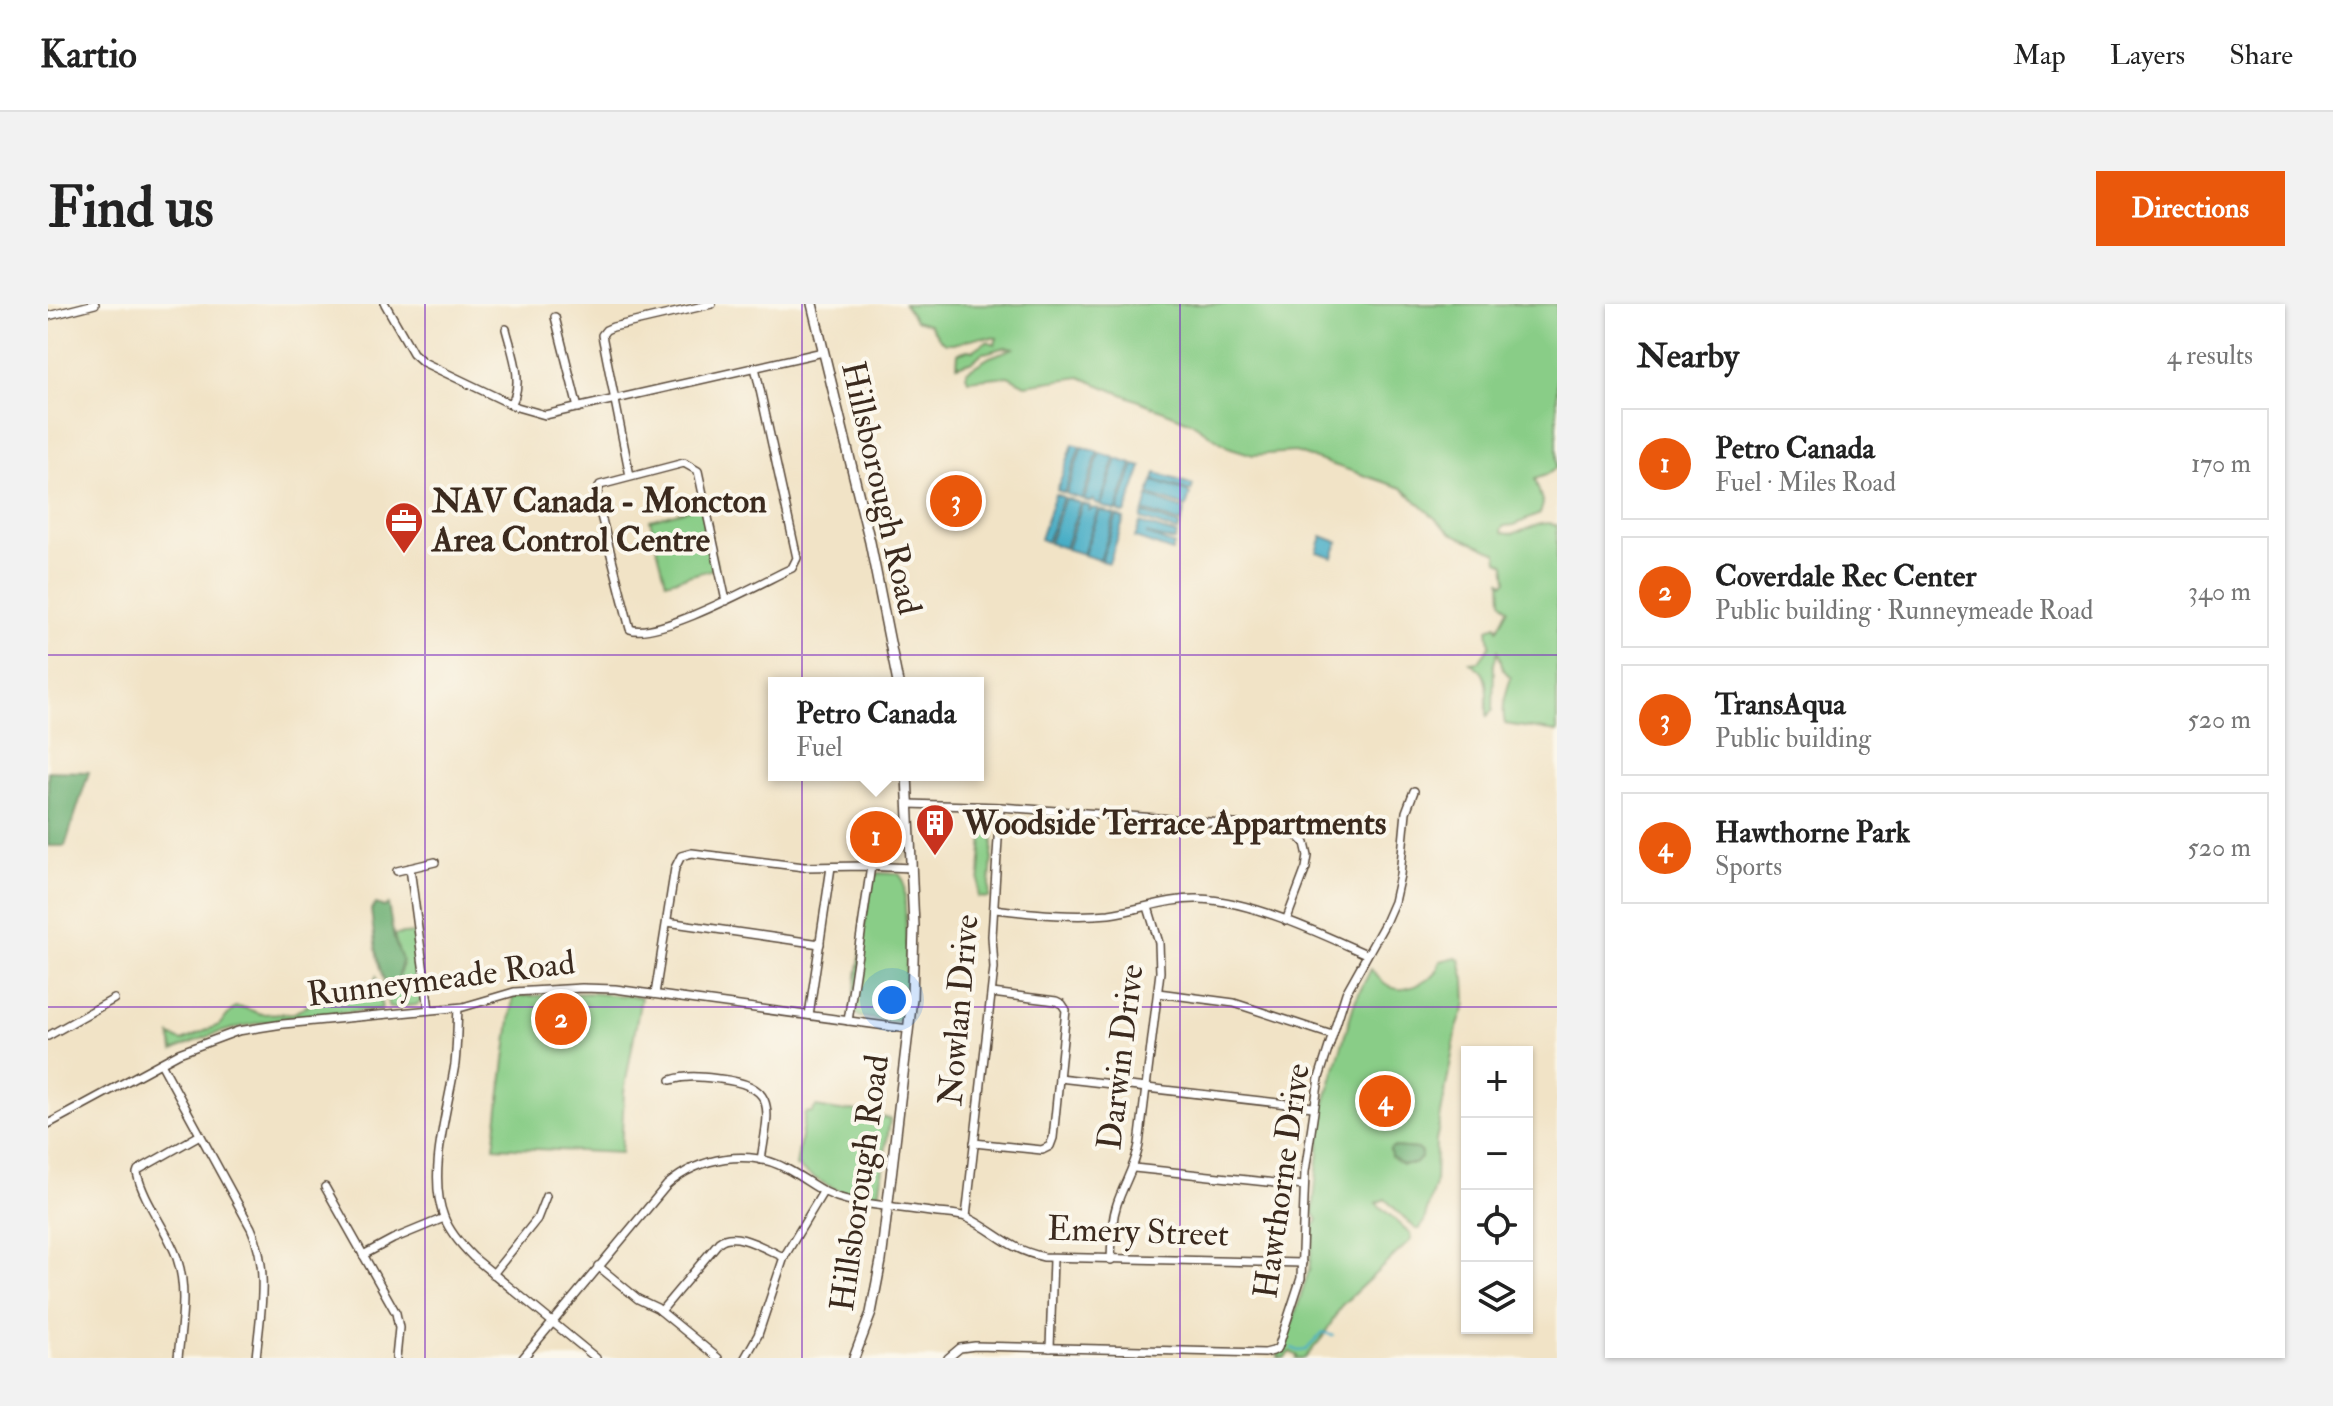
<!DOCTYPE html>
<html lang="en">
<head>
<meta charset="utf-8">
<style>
	body { margin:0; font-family:"IM FELL Double Pica",serif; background:#f2f2f2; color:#222 }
	.controls { position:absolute; right:24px; bottom:24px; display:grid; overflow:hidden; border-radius:0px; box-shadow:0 2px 6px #0004 }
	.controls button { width:72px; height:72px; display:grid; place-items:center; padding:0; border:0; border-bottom:2px solid #e0e0e0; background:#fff; color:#222; font:40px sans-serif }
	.you { position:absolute; left:844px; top:696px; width:28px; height:28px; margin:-20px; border:6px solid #fff; border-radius:50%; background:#1a73e8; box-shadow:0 0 0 12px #1a73e833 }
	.badge { display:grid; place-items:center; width:52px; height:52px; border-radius:50%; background:#ea580c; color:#fff; font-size:26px; font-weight:700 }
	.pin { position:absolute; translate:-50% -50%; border:4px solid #fff; box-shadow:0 2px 8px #0006 }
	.popup { position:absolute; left:720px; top:373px; width:216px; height:104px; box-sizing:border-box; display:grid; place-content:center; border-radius:0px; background:#fff; filter:drop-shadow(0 2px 6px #0005); font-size:26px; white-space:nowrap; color:#767676 }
	.popup b { font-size:30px; color:#222 }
	.popup::after { content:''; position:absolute; left:50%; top:100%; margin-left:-16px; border:16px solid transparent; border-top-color:#fff }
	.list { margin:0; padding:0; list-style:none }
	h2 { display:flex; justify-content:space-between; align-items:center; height:104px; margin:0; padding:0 32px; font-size:34px }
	h2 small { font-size:26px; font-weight:400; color:#767676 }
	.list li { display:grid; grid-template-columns:52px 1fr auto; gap:24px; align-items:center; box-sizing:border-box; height:112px; margin:0 16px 16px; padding:0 16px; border:2px solid #e0e0e0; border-radius:0px }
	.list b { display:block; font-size:30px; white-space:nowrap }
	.list p { margin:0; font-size:26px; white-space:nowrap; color:#767676 }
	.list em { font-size:26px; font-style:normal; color:#767676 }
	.icon { flex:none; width:44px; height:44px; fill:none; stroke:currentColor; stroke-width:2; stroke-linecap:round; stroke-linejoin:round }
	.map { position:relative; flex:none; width:1509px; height:1054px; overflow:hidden; border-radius:0px }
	header { display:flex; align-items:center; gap:48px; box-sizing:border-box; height:112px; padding:0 40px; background:#fff; border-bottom:2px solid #e0e0e0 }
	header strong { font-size:38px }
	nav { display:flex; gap:44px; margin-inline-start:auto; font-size:28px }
	.intro { display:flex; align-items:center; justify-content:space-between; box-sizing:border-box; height:192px; padding:0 48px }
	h1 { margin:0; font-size:56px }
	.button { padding:20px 36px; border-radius:0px; background:#ea580c; color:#fff; font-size:28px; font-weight:700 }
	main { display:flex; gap:48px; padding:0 48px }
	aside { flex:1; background:#fff; border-radius:0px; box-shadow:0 2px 6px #0004 }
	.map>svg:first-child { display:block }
	.green { fill:#89cd87; stroke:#627c52; stroke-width:2; fill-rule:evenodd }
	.forest { fill:#6eb074; stroke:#546d49; stroke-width:2 }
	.water { fill:#47adc6; stroke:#416c72; stroke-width:2 }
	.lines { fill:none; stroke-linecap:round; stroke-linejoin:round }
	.stream { stroke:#47adc6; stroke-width:2 }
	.minor-casing { stroke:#564637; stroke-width:10 }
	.major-casing { stroke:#564637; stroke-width:12 }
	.minor { stroke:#fff; stroke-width:7 }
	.major { stroke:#fff; stroke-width:9 }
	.grid { fill:none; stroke:#7b2cbf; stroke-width:2; stroke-opacity:0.55 }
	.labels { text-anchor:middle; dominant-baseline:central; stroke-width:8; stroke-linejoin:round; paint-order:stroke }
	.street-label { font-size:34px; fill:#3b2a1e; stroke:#fbf7ec }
	.poi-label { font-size:34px; font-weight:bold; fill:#3b2a1e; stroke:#fbf7ec; text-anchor:start }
</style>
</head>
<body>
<header>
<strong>Kartio</strong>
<nav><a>Map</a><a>Layers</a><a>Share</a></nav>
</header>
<div class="intro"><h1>Find us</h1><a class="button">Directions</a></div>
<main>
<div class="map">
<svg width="1509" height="1054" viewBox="0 0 1509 1054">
	<rect width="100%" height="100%" fill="#fbf7ec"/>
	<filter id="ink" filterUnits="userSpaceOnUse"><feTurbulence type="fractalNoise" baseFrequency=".0125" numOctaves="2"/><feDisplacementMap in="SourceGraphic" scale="16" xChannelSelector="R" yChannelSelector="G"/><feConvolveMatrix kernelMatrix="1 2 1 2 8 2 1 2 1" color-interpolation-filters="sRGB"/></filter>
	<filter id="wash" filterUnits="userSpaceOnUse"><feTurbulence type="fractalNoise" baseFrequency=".006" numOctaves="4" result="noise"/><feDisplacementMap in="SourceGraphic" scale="32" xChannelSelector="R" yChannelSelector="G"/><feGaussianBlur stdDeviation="1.8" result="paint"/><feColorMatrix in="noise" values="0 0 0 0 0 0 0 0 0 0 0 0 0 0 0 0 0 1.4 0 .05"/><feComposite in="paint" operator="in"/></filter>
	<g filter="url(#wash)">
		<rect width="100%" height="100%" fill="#f1e3c6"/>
		<g class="green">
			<path d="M856 0H1509V163L1498 171 1487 175 1495 200 1492 210 1466 221 1456 222 1453 226 1454 229C1474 234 1489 213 1509 221V428L1457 420C1453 404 1458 388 1463 374L1455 365 1450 347 1446 360 1445 406 1439 412C1438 400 1442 375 1432 366 1429 363 1425 361 1422 358L1431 357 1442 341 1440 325 1448 321 1450 325 1460 305 1454 297 1453 277 1456 279 1459 276 1457 260 1450 257 1449 249 1403 229 1354 184 1247 148 1205 151 1180 143 1143 118 1032 73 977 81 960 72 920 76 918 71 919 67 942 53 966 44C957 40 944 49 934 49L925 57 909 62 910 49 919 46H926L939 37 947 40 949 34 930 33 910 39H898L892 35 881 20 867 16Z"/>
			<path d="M654 202 669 264 618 278 602 216Z"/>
			<path d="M930 508 943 509 947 513 941 594 930 593 936 519 930 518Z"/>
			<path d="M830 569 851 570 856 577C857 603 863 700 850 717L845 718 812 713 807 709 806 692 824 574Z"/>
			<path d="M366 629 374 697 368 701 341 704 335 678 341 688 353 684 351 671 354 662 346 631Z"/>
			<path d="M1408 653 1412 656 1417 676 1418 700 1409 724 1388 837 1387 880 1375 920 1372 925H1368L1337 895 1328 899 1362 929 1363 936 1294 1001 1274 1034 1257 1054H1248L1249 1052 1242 1048 1236 1054 1230 1053V1050L1237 1041 1261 966 1266 922 1270 916 1265 908 1275 805 1307 697 1323 665C1344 692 1357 689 1384 673L1388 669 1392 657ZM1345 843 1368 845 1373 848 1367 860H1354L1342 846Z"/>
			<path d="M328 673 334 705C260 712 193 713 125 747L123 732 134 737 171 721 187 703 197 704 213 710 246 709 265 698 325 681Z"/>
			<path d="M540 689 593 693 576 788 573 849 446 843 465 693Z"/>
			<path d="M768 803 792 807 804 806 842 815 831 892C800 896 773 879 748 862L757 809 764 808Z"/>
		</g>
		<g class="forest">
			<path d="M0 467 41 468 17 542H0Z"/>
			<path d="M328 600 336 603 340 600 346 635 354 656 351 671 353 686 348 690C330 684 326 632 324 614L323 606Z"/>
			<path d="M1345 843 1370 845 1373 848V854L1367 860H1354L1343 852 1342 845Z"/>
		</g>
		<g class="water">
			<path d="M1025 140 1032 142 1016 189 1009 186Z"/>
			<path d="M1034 143 1050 148 1034 195 1018 190Z"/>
			<path d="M1052 149 1067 154 1052 201 1048 200 1045 195 1043 198 1036 196Z"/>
			<path d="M1069 155 1084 160 1068 207 1053 202Z"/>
			<path d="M1086 161 1094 163 1078 208 1076 210 1070 207Z"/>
			<path d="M1108 169 1145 181 1143 187 1106 176Z"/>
			<path d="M1105 177 1139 188 1142 191 1138 203 1101 191Z"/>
			<path d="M1007 190 1015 193 999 238 992 235Z"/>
			<path d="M1100 193 1137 206 1133 219 1096 207Z"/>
			<path d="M1017 194 1032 199 1017 244 1001 239Z"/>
			<path d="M1034 200 1042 202 1041 206 1046 204 1050 205 1035 250 1019 245Z"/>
			<path d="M1052 206 1067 211 1052 256 1036 251Z"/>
			<path d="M1095 209 1128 220 1132 222 1130 228 1093 215Z"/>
			<path d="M1069 212 1076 215 1061 259 1053 257Z"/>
			<path d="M1092 219 1129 231 1127 237 1098 230 1126 241 1124 247 1087 234Z"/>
			<path d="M1274 232 1290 238 1285 253 1269 248Z"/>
		</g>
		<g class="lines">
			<path class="stream" d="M1244 1044 1251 1047 1258 1046 1275 1028 1285 1032"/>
		</g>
	</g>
	<g filter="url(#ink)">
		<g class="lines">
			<defs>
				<g id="minor">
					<path d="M337 0 365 49 375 58 469 103 497 111 775 48"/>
					<path d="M0 12 47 0"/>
					<path d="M507 13 530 104"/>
					<path d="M458 25C464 49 476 76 464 99"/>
					<path d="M582 172 554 31 558 26 565 23 664 0"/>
					<path d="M678 297 650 167 636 159 552 181 548 192 582 325C610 336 714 278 744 264L749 254 707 63"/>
					<path d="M861 500 952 503 1137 516 1209 522 1240 528 1251 533 1257 539 1260 552 1258 564 1238 617"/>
					<path d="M362 564 381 706"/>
					<path d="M349 567 387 558"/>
					<path d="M946 605C983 609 1023 614 1061 610 1091 606 1121 594 1151 595 1201 596 1272 629 1318 650"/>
					<path d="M619 618 772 640"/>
					<path d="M1110 689 1186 699 1284 731"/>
					<path d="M607 690 627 564 633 552 644 549 756 563 818 562 864 564"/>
					<path d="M410 704C409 722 409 741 407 760 400 805 379 870 396 913 402 929 414 942 425 953L548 1054"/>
					<path d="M761 711 783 563"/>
					<path d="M800 717 823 562"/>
					<path d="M0 732 66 695"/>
					<path d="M113 759 203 924C222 965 212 1011 208 1054"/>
					<path d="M1011 774 1265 803"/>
					<path d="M623 776C640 771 654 773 672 775 732 782 720 808 713 856"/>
					<path d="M0 820 131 749 190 727 235 720 415 703 466 688 534 684 567 685 860 725"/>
					<path d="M926 839 994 846 1002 842 1005 834 1018 706 1014 700 1008 697 944 689"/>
					<path d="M1086 864 1256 882"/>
					<path d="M277 883 348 1009 351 1024 348 1054"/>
					<path d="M918 913 946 664 944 632 952 503"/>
					<path d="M315 951 345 935 396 914"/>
					<path d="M1063 956C1064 937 1063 918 1069 900 1076 879 1087 863 1091 841L1112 668 1111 639 1100 603"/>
					<path d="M550 962 590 995 609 1004 670 1054"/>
					<path d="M445 970 489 915 498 892"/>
					<path d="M613 1007 671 938C688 925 718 946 736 953"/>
					<path d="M1002 1044 1005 955"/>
					<path d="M130 1054C133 1021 140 986 129 954 119 925 96 899 89 869L90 866 152 831"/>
					<path d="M475 1054 619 881C651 853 701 844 739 865 760 876 775 891 799 896 828 902 860 904 890 909 899 910 911 910 920 914 950 929 960 945 996 953L1254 959"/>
					<path d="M697 1054 710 1031 736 953 775 888"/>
					<path d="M900 1054 912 1044 927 1042 1217 1049 1225 1047 1230 1044 1253 974 1257 868 1271 774 1298 689 1336 621 1346 598 1352 571 1358 508 1366 487"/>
				</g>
				<g id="major">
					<path d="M764 0 822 238 850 379"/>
					<path d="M806 1054 823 1009 833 957 864 694 866 622 859 471"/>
				</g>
			</defs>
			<use href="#minor" class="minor-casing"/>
			<use href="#major" class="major-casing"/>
			<use href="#minor" class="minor"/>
			<use href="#major" class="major"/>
		</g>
	</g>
	<path class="grid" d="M377 0V1054M754 0V1054M1132 0V1054M0 351H1509M0 703H1509"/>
	<defs>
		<symbol id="office-pin" viewBox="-11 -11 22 30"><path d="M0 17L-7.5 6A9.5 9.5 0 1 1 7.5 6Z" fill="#c8321e" stroke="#fbf7ec"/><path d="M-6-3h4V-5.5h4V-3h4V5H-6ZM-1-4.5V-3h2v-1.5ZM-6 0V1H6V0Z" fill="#fff"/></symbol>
		<symbol id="building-pin" viewBox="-11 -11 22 30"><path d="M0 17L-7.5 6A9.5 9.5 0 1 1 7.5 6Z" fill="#c8321e" stroke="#fbf7ec"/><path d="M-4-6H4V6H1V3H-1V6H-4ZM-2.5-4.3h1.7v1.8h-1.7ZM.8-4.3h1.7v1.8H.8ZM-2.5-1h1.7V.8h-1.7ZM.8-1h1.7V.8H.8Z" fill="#fff"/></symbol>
	</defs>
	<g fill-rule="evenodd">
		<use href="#office-pin" x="334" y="195" width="44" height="60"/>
		<use href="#building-pin" x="865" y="497" width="44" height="60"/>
	</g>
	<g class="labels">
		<g class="street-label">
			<text transform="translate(833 184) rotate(77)">Hillsborough Road</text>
			<text transform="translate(393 675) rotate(-7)">Runneymeade Road</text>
			<text transform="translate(911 706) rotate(-85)">Nowlan Drive</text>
			<text transform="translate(1073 753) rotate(-83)">Darwin Drive</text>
			<text transform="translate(1234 877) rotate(-82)">Hawthorne Drive</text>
			<text transform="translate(812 879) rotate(-82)">Hillsborough Road</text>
			<text transform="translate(1090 928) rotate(2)">Emery Street</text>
		</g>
		<g class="poi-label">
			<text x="384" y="197">NAV Canada - Moncton<tspan x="384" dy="39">Area Control Centre</tspan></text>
			<text x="915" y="519">Woodside Terrace Appartments</text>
		</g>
	</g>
</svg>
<div class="controls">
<button>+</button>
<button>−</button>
<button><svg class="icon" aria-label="locate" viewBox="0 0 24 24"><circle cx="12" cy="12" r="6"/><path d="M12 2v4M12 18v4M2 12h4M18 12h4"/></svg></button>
<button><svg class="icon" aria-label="layers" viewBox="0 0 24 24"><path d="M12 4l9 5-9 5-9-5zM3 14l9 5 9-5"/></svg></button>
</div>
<div class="you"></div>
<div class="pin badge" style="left:828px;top:533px">1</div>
<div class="popup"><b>Petro Canada</b>Fuel</div>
<div class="pin badge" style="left:513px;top:715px">2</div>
<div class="pin badge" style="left:908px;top:197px">3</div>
<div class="pin badge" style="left:1337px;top:797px">4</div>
</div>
<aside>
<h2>Nearby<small>4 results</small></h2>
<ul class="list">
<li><span class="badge">1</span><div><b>Petro Canada</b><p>Fuel · Miles Road</p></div><em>170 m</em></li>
<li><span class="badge">2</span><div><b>Coverdale Rec Center</b><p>Public building · Runneymeade Road</p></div><em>340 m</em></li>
<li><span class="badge">3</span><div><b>TransAqua</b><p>Public building</p></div><em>520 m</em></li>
<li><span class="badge">4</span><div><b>Hawthorne Park</b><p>Sports</p></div><em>520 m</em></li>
</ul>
</aside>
</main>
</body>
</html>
